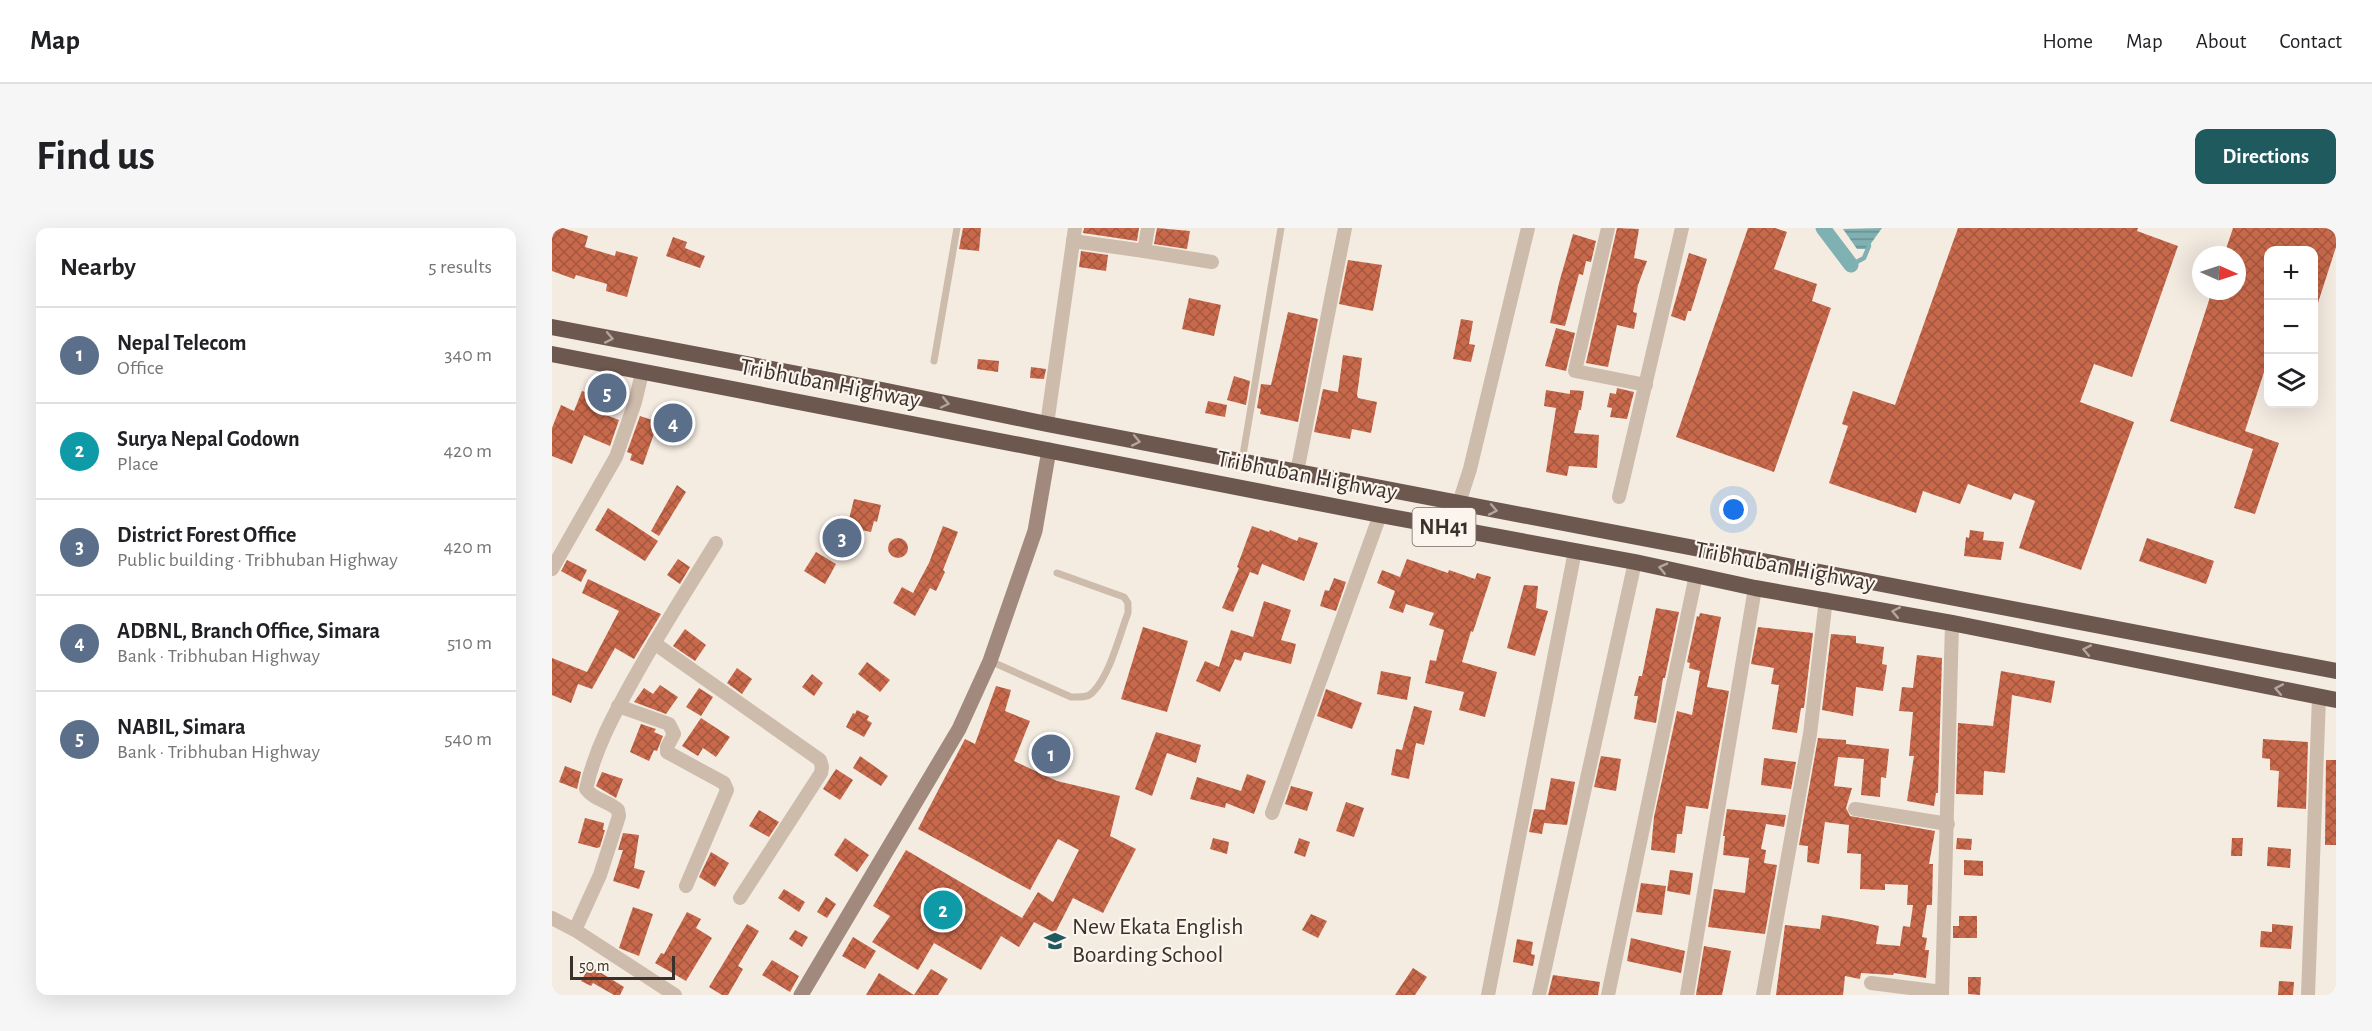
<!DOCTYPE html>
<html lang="en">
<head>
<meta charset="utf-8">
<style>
	body { margin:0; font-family:"Alegreya Sans",sans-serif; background:#f6f6f6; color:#202124 }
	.controls { position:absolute; right:18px; top:18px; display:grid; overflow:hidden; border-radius:12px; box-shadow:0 6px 24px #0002 }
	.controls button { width:54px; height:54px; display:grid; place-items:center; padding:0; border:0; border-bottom:2px solid #e0e0e0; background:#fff; color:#202124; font:30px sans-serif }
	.compass { position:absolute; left:1640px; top:18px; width:54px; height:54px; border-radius:50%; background:#fff; box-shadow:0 6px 24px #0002; rotate:93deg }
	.scale { position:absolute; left:18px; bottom:15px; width:105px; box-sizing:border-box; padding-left:6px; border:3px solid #3b302b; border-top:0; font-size:16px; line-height:21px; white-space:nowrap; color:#3b302b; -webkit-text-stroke:4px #fbf5ee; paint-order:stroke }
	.you { position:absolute; left:1182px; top:282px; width:21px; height:21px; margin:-15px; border:4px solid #fff; border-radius:50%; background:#1a73e8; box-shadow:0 0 0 9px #1a73e833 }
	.badge { display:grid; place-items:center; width:39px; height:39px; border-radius:50%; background:#1f5a5e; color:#fff; font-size:20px; font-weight:700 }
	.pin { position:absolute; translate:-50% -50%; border:3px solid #fff; box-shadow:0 2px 6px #0006 }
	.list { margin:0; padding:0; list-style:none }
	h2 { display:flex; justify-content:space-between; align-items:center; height:78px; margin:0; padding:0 24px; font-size:26px }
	h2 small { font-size:20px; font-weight:400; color:#757577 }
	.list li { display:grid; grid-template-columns:39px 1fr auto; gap:18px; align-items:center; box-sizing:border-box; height:96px; padding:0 24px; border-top:2px solid #e0e0e0 }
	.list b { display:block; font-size:22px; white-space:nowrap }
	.list p { margin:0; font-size:20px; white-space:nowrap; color:#757577 }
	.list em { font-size:20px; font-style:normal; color:#757577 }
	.icon { flex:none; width:33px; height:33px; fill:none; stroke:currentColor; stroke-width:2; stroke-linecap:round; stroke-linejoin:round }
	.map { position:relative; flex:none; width:1784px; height:767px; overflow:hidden; border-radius:12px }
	header { display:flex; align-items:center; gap:36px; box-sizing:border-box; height:84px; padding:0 30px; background:#fff; border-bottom:2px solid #e0e0e0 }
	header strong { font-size:28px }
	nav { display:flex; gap:33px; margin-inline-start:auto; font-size:21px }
	.intro { display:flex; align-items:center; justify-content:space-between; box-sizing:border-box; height:144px; padding:0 36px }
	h1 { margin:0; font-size:42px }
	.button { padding:15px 27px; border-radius:12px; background:#1f5a5e; color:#fff; font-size:21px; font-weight:700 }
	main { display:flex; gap:36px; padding:0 36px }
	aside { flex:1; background:#fff; border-radius:12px; box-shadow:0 6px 24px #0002 }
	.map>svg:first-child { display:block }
	.water { fill:url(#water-rules) }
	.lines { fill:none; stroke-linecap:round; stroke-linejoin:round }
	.stream { stroke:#7fb0b2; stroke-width:4.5 }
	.canal { stroke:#7fb0b2; stroke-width:15 }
	.building { fill:url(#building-cross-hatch) }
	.service { stroke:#cdbbac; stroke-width:7 }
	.minor { stroke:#cdbbac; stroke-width:14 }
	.secondary { stroke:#a18a7d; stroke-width:15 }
	.trunk { stroke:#6c584f; stroke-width:16 }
	.oneway { stroke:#b4a69e }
	.labels { text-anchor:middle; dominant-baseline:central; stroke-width:4.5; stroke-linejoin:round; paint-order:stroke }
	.shield { fill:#fbf5ee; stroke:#756b66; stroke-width:1.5 }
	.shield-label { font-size:22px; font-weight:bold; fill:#3b302b }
	.street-label { font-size:24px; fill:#3b302b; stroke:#fbf5ee }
	.poi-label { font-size:24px; fill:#3b302b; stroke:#fbf5ee; text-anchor:start }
</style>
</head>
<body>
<header>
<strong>Map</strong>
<nav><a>Home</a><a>Map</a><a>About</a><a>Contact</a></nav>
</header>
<div class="intro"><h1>Find us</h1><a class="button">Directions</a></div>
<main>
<aside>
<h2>Nearby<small>5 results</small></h2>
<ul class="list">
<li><span class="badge" style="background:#5c6f8a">1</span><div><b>Nepal Telecom</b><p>Office</p></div><em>340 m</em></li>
<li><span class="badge" style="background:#0f9aa8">2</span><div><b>Surya Nepal Godown</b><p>Place</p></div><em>420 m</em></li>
<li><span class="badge" style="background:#5c6f8a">3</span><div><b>District Forest Office</b><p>Public building · Tribhuban Highway</p></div><em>420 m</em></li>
<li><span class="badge" style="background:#5c6f8a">4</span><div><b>ADBNL, Branch Office, Simara</b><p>Bank · Tribhuban Highway</p></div><em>510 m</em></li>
<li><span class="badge" style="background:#5c6f8a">5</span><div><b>NABIL, Simara</b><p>Bank · Tribhuban Highway</p></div><em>540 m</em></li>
</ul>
</aside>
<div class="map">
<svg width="1784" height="767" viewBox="0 0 1784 767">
	<defs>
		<pattern id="water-rules" width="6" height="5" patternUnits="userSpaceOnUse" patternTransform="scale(1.5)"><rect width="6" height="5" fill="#7fb0b2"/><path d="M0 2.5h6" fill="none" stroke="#699091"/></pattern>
		<pattern id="building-cross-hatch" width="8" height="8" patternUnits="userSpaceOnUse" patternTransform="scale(1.5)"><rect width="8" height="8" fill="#c8694b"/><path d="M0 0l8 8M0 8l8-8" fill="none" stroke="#a4573f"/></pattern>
	</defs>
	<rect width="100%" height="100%" fill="#f4ebe1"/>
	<path class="water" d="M1330 0 1315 21H1305L1291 1Z"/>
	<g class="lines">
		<path class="stream" d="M1299 37 1312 30 1317 18 1316 14"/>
		<path class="canal" d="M1271 0 1299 37"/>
	</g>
	<g class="building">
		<path d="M2 0H11L36 8 33 19 63 28 64 23 86 29 75 69 54 63 55 56 24 47 22 51 0 43V7Z"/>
		<path d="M411 0H429L427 23 407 21Z"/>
		<path d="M532 0H587L585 13 531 5Z"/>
		<path d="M605 0 638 3 635 21 602 16Z"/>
		<path d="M1065 0 1087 1 1082 30 1095 33 1086 57 1081 84 1085 85 1082 101 1065 97 1056 139 1034 135Z"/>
		<path d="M1196 0H1223L1235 4 1222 41 1265 56 1260 73 1279 80 1222 244 1124 209Z"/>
		<path d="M1406 0H1586L1585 3 1626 18 1580 149 1542 136 1528 174 1582 194 1529 342 1467 320 1483 273 1462 265 1459 272 1416 256 1408 276 1371 263 1364 285 1277 255 1296 198 1290 196 1301 163 1343 177Z"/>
		<path d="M1681 0H1784V19L1764 81H1761V22H1716V139L1714 138 1693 203 1727 215 1703 286 1682 280 1701 221 1618 193 1660 63H1685V27H1672Z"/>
		<path d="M1021 6 1044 13 1039 34 1034 33 1031 47 1027 46 1013 98 998 95 1007 55Z"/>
		<path d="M121 9 135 14 133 20 153 28 148 40 114 28Z"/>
		<path d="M529 23 556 27 554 43 527 39Z"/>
		<path d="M1137 25 1155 31 1139 83H1136L1133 93 1119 88Z"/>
		<path d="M796 32 830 37 821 83 787 76Z"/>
		<path d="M637 70 669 77 662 108 630 101Z"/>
		<path d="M736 84 766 91 746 194 708 186 709 181 705 180 709 156 719 157Z"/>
		<path d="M909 91 921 93 917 116 923 117 919 134 901 131Z"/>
		<path d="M1004 100 1023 105 1014 143 993 138Z"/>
		<path d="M791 127 810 130 805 167 806 170 825 174 819 205 800 201 798 211 762 204 771 161 786 164Z"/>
		<path d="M426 131 447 133 446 144 425 141Z"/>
		<path d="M479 139 494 141 492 151 478 150Z"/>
		<path d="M682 148 698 153 694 177 675 172Z"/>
		<path d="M1065 160 1082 164 1075 191 1058 189 1060 180 1055 179 1058 165 1064 166Z"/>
		<path d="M994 162 1018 166V162L1032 163 1029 182H1027L1022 205 1047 207 1045 240 1017 238 1015 248 994 244 1004 180 992 178Z"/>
		<path d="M30 163 46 169 41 182 67 192 58 218 32 207 20 236 0 228V200L9 177 22 183Z"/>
		<path d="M656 173 675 177 673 189 653 185Z"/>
		<path d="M88 188 106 194 91 237 78 232 80 226 75 224Z"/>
		<path d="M125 257 134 264 107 308 99 303Z"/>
		<path d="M302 271 329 277 325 294 322 293 319 304 295 299Z"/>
		<path d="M56 280 106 313 93 333 43 302Z"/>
		<path d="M391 298 406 304 391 342 393 344 384 363 378 360 363 388 341 375 350 359 361 365 377 335Z"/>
		<path d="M700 298 717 304 718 302 745 313 747 309 766 315 752 353 710 336 706 347 698 344 681 384 670 380 687 340 685 339Z"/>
		<path d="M1418 302 1432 304 1431 312 1452 314 1449 332 1412 328 1414 309 1417 310Z"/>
		<path d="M1595 310 1662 333 1654 356 1587 333Z"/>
		<circle cx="346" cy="320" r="10"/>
		<path d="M264 324 284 336 273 356 252 343Z"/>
		<path d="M126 331 138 339 128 356 115 347Z"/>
		<path d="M855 331 896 345 897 342 923 351 925 345 939 349 921 404 919 403 910 434 945 444 933 489 907 482 912 464 873 455 878 432 884 433 892 402 877 397 882 385 854 376 851 385 837 380 843 363 825 355 830 342 848 349Z"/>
		<path d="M15 332 35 342 29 354 9 343Z"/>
		<path d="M782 350 794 354 784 383 768 378 773 362 777 363Z"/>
		<path d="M36 351 109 386 82 431 63 420 40 461 26 456 19 475 0 467V430L35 444 67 383 30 365Z"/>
		<path d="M972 357 986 358 984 380 996 383 983 428 955 420Z"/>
		<path d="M712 373 739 382 729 412 744 416 739 436 692 424 689 433 683 431 668 464 644 453 653 433 667 439 679 402 701 409Z"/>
		<path d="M1104 380 1127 384 1113 450H1111L1104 495 1082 491 1086 468H1082L1087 448H1090Z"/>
		<path d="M1148 385 1169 389 1155 459 1177 463 1156 581 1134 578 1130 606H1125L1123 625 1099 622 1102 589 1125 483 1140 487 1148 443 1137 440 1138 435 1135 434 1145 388 1147 389Z"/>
		<path d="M591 399 636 413 615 484 569 471Z"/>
		<path d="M1206 399 1261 405 1252 480H1249L1245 505 1220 501 1227 457 1219 456 1222 440 1199 436Z"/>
		<path d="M133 401 154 417 143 433 121 418Z"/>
		<path d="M1279 406 1304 408V415L1332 419 1330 436 1335 437 1331 463 1304 459 1301 488 1270 482Z"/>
		<path d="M1365 427 1390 430 1386 565H1384L1382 578 1355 573 1362 528H1357L1361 484 1347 483 1350 459 1361 460Z"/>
		<path d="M315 434 338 452 328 464 306 446Z"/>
		<path d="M185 440 200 451 190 466 175 455Z"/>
		<path d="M829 443 859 449 855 472 825 466Z"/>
		<path d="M1449 443 1503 453 1499 475 1460 467 1453 545 1432 543 1431 567 1404 566 1406 495 1441 498Z"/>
		<path d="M260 446 271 455 262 468 250 459Z"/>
		<path d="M108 457 126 469 114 486 82 474 92 460 101 466Z"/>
		<path d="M444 458 459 462 453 483 478 493 462 533 505 553 568 568 558 608 584 621 551 685 521 670 503 705 482 694 467 719 449 708 429 742 382 715 366 742 320 714 338 688 321 678 354 622 470 690 486 664 501 674 527 622 506 611 478 662 366 601 413 511 423 516Z"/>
		<path d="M147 460 161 469 149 488 134 479Z"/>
		<path d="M774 461 810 475 800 501 765 488Z"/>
		<path d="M862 478 880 483 872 517 864 515 857 551 839 547 844 521 850 522Z"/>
		<path d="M305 482 317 488 315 492 320 495 312 509 294 499 301 485 303 486Z"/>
		<path d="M149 490 178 509 164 529 151 520 146 528 130 518Z"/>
		<path d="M89 496 104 501 102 504 111 508 105 523 102 522 97 533 78 524Z"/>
		<path d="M604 504 649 517 644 535 615 525 600 568 583 561Z"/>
		<path d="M1266 510 1294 512V516L1337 521 1334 550 1329 549 1328 569 1309 567 1312 531 1286 529 1282 558 1300 560 1294 580 1298 588 1383 603 1377 636H1381L1380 677H1375L1370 709 1375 710 1373 722H1377L1374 750 1342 745 1341 747 1309 745 1308 751 1293 748 1291 767H1224L1233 697 1268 701 1270 687 1295 691 1327 698 1324 716 1348 718 1351 698 1358 699 1361 677H1355L1356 657 1333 656V662L1308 661 1309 626 1295 625 1297 597 1273 594 1267 636 1255 634 1256 618 1247 617Z"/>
		<path d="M1711 511 1756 514 1754 581 1725 579 1727 543 1718 542V531L1710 530Z"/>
		<path d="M308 528 336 548 329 558 301 540Z"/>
		<path d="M1049 528 1069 531 1064 563 1042 559Z"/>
		<path d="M1212 530 1244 534 1239 561 1209 557Z"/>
		<path d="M1774 532H1784V617H1773Z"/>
		<path d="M13 538 29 544 25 561 7 554Z"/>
		<path d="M284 541 301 552 288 572 271 561Z"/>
		<path d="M50 544 71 551 64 570 44 558Z"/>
		<path d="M695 546 714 553 702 586 674 575 673 580 638 571 645 549 689 563Z"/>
		<path d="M999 550 1023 554 1015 597 992 595 990 606 977 604 982 581 993 582Z"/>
		<path d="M739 558 761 564 755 583 733 576Z"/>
		<path d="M794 574 812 580 802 609 784 603Z"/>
		<path d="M1175 581 1234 587 1232 599 1214 596 1209 621 1214 622 1212 635 1225 637 1213 706 1156 699 1162 661 1193 665 1197 630 1171 627 1173 608H1171Z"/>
		<path d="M207 582 227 594 217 609 197 598Z"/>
		<path d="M33 590 52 595 51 602H53L48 619 45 620 26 615Z"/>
		<path d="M71 605 87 607 82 640 93 643 87 661 61 653 71 622H66Z"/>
		<path d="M293 610 317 627 305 644 282 627Z"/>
		<path d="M661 610 677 614 675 626 658 621Z"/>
		<path d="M747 610 758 614 753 629 742 625Z"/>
		<path d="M1405 610 1420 611 1419 622 1404 621Z"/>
		<path d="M1680 610H1691L1690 628H1679Z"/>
		<path d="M1716 619 1739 621 1738 640 1715 638Z"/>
		<path d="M159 624 177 635 163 659 147 649Z"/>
		<path d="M1412 632 1431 633V648L1412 647Z"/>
		<path d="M1118 642 1141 645 1138 667 1115 663Z"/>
		<path d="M1089 655 1114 658 1110 687 1084 684Z"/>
		<path d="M232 661 253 674 247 684 226 670Z"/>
		<path d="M274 669 284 676 275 690 265 684Z"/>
		<path d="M81 679 101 686 87 728 67 720Z"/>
		<path d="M135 684 149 691 144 700 160 710 134 753 103 735 109 725 112 726Z"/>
		<path d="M759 686 775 693 766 710 750 702Z"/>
		<path d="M1407 688H1425V710H1401V698H1407Z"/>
		<path d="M195 696 207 703 186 738 191 741 176 767H170L157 759Z"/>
		<path d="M1720 696 1741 698 1739 721 1708 719 1709 703 1720 704Z"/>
		<path d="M243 702 256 709 250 719 237 711Z"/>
		<path d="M301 709 324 723 313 741 290 728Z"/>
		<path d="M1079 710 1133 723 1129 745 1075 733Z"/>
		<path d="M965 711 981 714 979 726 983 727 981 738 961 734Z"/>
		<path d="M1152 718 1179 723 1170 767H1144Z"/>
		<path d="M220 732 247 748 238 764 210 747Z"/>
		<path d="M38 738 72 759 68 767H62L41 755 39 758 29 753Z"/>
		<path d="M861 740 875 749 863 767H843Z"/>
		<path d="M379 741 396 751 386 767H314L327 745 362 767Z"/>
		<path d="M1001 747 1048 754 1046 767H996Z"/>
		<path d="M1416 749H1429L1428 767 1416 766Z"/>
		<path d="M1727 753 1742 754 1741 767H1726Z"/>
	</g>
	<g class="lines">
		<g class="service">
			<path d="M382 133 405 0"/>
			<path d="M690 233 729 0"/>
			<path d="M438 433 519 469C527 469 536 470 541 464 558 447 567 408 576 385V375L572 369 505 345"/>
		</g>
		<g class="minor">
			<path d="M596 0 592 23 660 34"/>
			<path d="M1056 0 1023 143 1094 157"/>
			<path d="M521 13 592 23"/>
			<path d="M495 196 523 0"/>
			<path d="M745 244 793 0"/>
			<path d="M1067 269 1130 0"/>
			<path d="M907 275 918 241 976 0"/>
			<path d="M0 341 64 229 83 174 90 145"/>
			<path d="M102 415 268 532 270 539 269 545 188 670"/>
			<path d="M66 478 117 496 122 506 115 519V524L172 555 175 562 134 658"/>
			<path d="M1303 581 1396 596"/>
			<path d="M720 585 828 287"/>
			<path d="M0 690 23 702 123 767"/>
			<path d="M23 702 48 647 67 588 66 582C57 573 42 572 34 561 43 521 61 488 81 452 107 405 136 360 164 315"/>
			<path d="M1319 755 1390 764"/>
			<path d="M936 767 1023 323"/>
			<path d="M987 767 1083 334"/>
			<path d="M1056 767 1144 347"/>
			<path d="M1135 767 1203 360"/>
			<path d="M1211 767 1258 506 1274 371"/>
			<path d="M1390 767 1400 395"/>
			<path d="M1756 767 1767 469"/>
		</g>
		<path class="secondary" d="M249 767 407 501 438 433 483 303 497 222"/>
		<g class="trunk">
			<path d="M0 99 330 162 495 196 1784 443"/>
			<path d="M0 126 828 287 1083 334 1203 360 1400 395 1784 472"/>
		</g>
	</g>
	<defs><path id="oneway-chevron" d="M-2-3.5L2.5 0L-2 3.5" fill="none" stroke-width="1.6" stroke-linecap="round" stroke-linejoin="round" transform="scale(1.5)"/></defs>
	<g class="oneway">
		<use href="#oneway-chevron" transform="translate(57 110) rotate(11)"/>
		<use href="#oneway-chevron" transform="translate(393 175) rotate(12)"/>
		<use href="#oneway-chevron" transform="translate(584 213) rotate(11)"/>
		<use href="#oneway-chevron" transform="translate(941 282) rotate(11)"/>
		<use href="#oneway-chevron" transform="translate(1111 340) rotate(-167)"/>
		<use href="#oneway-chevron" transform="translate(1344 384) rotate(-169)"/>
		<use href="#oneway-chevron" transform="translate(1535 422) rotate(-169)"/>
		<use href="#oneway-chevron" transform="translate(1727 461) rotate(-169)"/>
	</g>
	<defs>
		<symbol id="school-bare" viewBox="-9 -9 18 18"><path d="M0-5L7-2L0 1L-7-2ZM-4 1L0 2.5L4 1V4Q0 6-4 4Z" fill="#1f5a5e" stroke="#fbf5ee" stroke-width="2.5" paint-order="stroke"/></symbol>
	</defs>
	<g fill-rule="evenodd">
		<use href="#school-bare" x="488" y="698" width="30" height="30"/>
	</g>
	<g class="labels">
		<rect class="shield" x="860.5" y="280" width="63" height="38" rx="4.5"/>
		<g class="shield-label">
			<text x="892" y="299">NH41</text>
		</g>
		<g class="street-label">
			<text transform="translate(278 156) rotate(11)">Tribhuban Highway</text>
			<text transform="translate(755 248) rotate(11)">Tribhuban Highway</text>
			<text transform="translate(1233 339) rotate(11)">Tribhuban Highway</text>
		</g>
		<g class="poi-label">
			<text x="520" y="699">New Ekata English<tspan x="520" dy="28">Boarding School</tspan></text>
		</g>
	</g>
</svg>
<div class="controls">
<button>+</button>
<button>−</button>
<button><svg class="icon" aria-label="layers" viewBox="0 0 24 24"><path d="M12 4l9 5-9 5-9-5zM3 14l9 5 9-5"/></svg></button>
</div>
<svg class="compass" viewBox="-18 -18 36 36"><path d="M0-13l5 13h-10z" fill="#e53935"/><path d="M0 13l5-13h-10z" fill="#757577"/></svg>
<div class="scale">50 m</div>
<div class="you"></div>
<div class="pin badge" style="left:499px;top:526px;background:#5c6f8a">1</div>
<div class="pin badge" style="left:391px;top:682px;background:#0f9aa8">2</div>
<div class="pin badge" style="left:290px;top:310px;background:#5c6f8a">3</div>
<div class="pin badge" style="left:121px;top:195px;background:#5c6f8a">4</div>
<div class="pin badge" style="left:55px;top:165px;background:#5c6f8a">5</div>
</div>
</main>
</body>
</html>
